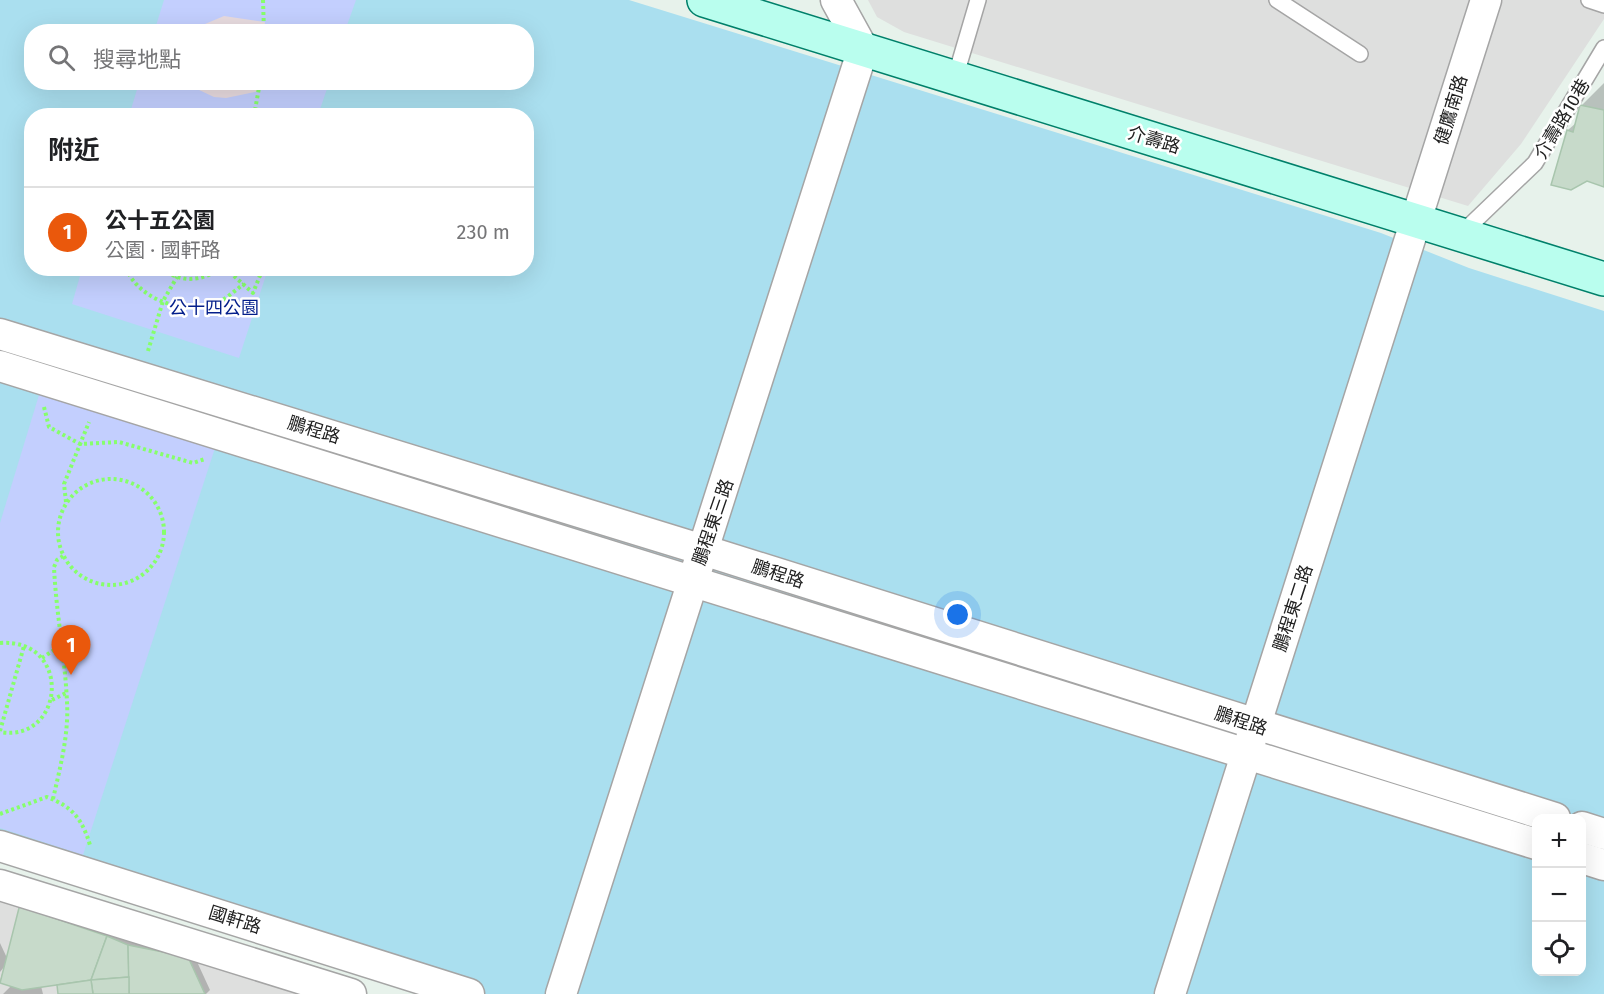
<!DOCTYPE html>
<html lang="zh-TW">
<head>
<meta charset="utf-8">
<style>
	body { margin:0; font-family:"Fira Sans","Noto Sans TC",sans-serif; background:#f2f2f2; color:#202124 }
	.controls { position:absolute; right:18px; bottom:18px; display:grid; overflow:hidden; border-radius:12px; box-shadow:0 6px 24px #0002 }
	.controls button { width:54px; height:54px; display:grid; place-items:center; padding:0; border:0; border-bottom:2px solid #e0e0e0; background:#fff; color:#202124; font:30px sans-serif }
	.you { position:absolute; left:958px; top:615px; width:21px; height:21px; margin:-15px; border:4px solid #fff; border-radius:50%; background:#1a73e8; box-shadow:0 0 0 9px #1a73e833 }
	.badge { display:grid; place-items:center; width:39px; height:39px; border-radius:50%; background:#ea580c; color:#fff; font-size:20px; font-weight:700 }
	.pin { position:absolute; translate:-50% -50px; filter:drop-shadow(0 2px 3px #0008) }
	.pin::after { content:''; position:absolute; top:32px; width:21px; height:18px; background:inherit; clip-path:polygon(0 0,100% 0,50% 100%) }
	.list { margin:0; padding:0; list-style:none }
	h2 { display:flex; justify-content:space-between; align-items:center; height:78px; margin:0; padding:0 24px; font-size:26px }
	h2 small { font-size:20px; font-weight:400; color:#757577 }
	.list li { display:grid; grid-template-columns:39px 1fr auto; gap:18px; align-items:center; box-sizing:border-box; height:90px; padding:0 24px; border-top:2px solid #e0e0e0 }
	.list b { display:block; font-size:22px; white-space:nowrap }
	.list p { margin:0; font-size:20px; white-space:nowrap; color:#757577 }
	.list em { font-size:20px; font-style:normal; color:#757577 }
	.icon { flex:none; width:33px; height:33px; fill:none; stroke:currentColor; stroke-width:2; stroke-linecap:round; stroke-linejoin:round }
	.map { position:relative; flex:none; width:1604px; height:994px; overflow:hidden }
	.search { position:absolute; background:#fff; box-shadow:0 6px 24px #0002; left:24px; top:24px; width:510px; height:66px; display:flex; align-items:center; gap:15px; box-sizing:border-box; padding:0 21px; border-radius:24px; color:#757577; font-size:22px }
	.panel { position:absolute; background:#fff; box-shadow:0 6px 24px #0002; left:24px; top:108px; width:510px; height:168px; border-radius:24px }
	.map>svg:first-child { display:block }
	.residential { fill:#dedfde }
	.grass { fill:#aadfef; fill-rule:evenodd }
	.park { fill:#c3cffe }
	.plaza { fill:#e8dbdf }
	.shadow { fill:#0003 }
	.building { fill:#c7daca; stroke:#a8c5ad; stroke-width:1.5 }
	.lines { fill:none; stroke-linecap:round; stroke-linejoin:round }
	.lane-casing { stroke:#a5a5a5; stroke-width:18 }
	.street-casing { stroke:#a5a5a5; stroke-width:33 }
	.secondary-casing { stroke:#00806a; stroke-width:36 }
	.path { stroke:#86ff6b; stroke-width:4; stroke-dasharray:3 3; stroke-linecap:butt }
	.lane { stroke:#fff; stroke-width:15 }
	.street { stroke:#fff; stroke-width:30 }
	.secondary { stroke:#b9feee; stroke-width:33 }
	.labels { text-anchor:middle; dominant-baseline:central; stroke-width:5; stroke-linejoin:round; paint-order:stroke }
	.street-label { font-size:18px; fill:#212121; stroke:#fff }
	.park-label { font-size:18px; fill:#031e8b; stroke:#fff }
</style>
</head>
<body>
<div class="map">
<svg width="1604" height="994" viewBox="0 0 1604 994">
	<rect width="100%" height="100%" fill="#e7f2eb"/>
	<g class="residential">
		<path d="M868 0H1604V19L1521 144 1468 206 904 32 877 17Z"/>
		<path d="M0 881 354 994H0Z"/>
	</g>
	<path class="grass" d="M0 0H629L1381 233 1469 268 1604 311V994H473L0 849ZM32 32H526V82H32ZM32 116H526V268H32ZM1536 818H1582V972H1536Z"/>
	<g class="park">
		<path d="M164 0H356L345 31 154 32Z"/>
		<path d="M139 83H329L318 115 129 116Z"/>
		<path d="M82 269V268L268 269 239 358 72 304Z"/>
		<path d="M39 395 215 448 83 855 0 828V523Z"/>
	</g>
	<g class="plaza">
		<path d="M224 16 265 22 264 31H197L205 24Z"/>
		<path d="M194 83H260L259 91 226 98 214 97 197 89Z"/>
	</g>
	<g class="shadow">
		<path d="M1604 83V185L1587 180 1553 184 1568 130 1577 122 1581 106Z"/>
		<path d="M22 901 193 953 210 990 206 994H60L58 983 41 986 43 994H3L12 985 0 981 4 967 0 972V943L7 958Z"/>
	</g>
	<g class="building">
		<path d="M1580 105 1604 110V187L1587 181 1571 190 1551 185 1567 130 1573 132Z"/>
		<path d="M21 900 48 909 45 915 107 936 91 980 22 990 0 983Z"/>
		<path d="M107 936 128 945 129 977 91 980Z"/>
		<path d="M128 945 188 957 205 994H129Z"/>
		<path d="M129 977V994H93L91 980Z"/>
		<path d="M91 980 93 994H58L57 985Z"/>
	</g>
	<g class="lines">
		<defs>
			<g id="lane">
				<path d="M1277 0 1360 54"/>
				<path d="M1589 0 1604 5"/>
				<path d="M955 78 978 0"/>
				<path d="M1461 234 1535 163 1604 48"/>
			</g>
			<g id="street">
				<path d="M0 334 703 550 1555 818"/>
				<path d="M0 366 1536 844"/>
				<path d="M1582 827 1604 834"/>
				<path d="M0 846 469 994"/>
				<path d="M1582 858 1604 865"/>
				<path d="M0 885 351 994"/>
				<path d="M561 994 863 49 836 0"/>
				<path d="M1170 994 1486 0"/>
			</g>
			<path id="secondary" d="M704 0 1604 279"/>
		</defs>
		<use href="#lane" class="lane-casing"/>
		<use href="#street" class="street-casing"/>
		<use href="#secondary" class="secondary-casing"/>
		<g class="path">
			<path d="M263 0 264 32"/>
			<path d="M254 116 260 82"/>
			<path d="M126 268C139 300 181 313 212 305 223 302 234 291 244 284"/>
			<path d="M162 268C181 284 202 281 222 268"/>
			<path d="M225 268 253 293 263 268"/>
			<path d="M148 351 163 301 177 277"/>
			<path d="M44 407 49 427 80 444 119 442 193 463 205 459"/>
			<circle cx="111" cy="532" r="53"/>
			<path d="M66 502 64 484 89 422"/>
			<path d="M0 643C73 638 65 743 0 732"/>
			<path d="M42 658 60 646"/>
			<path d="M52 700 66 693"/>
			<path d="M0 731 24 646"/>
			<path d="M53 799C60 768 69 734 67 702 65 657 56 612 54 567L57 560 63 556"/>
			<path d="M0 814 47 797C73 807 82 819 90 845"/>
		</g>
		<use href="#lane" class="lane"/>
		<use href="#street" class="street"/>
		<use href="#secondary" class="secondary"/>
	</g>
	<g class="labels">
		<g class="street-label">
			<text transform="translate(1451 110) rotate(-73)">健鷹南路</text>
			<text transform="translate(1562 119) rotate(-59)">介壽路10巷</text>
			<text transform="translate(1154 140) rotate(17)">介壽路</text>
			<text transform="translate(314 430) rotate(17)">鵬程路</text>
			<text transform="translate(713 522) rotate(-71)">鵬程東三路</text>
			<text transform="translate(778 574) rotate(18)">鵬程路</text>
			<text transform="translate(1293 608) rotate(-72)">鵬程東二路</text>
			<text transform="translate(1241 721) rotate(18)">鵬程路</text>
			<text transform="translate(235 920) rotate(17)">國軒路</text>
		</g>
		<g class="park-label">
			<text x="214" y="308">公十四公園</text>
		</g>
	</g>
</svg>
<div class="controls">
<button>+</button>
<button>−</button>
<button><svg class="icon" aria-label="locate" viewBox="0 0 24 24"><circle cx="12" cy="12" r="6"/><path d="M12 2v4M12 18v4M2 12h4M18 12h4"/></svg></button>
</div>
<div class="you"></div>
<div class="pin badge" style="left:71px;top:675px">1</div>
<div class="search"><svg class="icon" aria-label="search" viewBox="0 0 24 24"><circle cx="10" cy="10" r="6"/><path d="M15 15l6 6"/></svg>搜尋地點</div>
<section class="panel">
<h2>附近<small></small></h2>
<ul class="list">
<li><span class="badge">1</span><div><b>公十五公園</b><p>公園 · 國軒路</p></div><em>230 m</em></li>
</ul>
</section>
</div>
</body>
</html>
